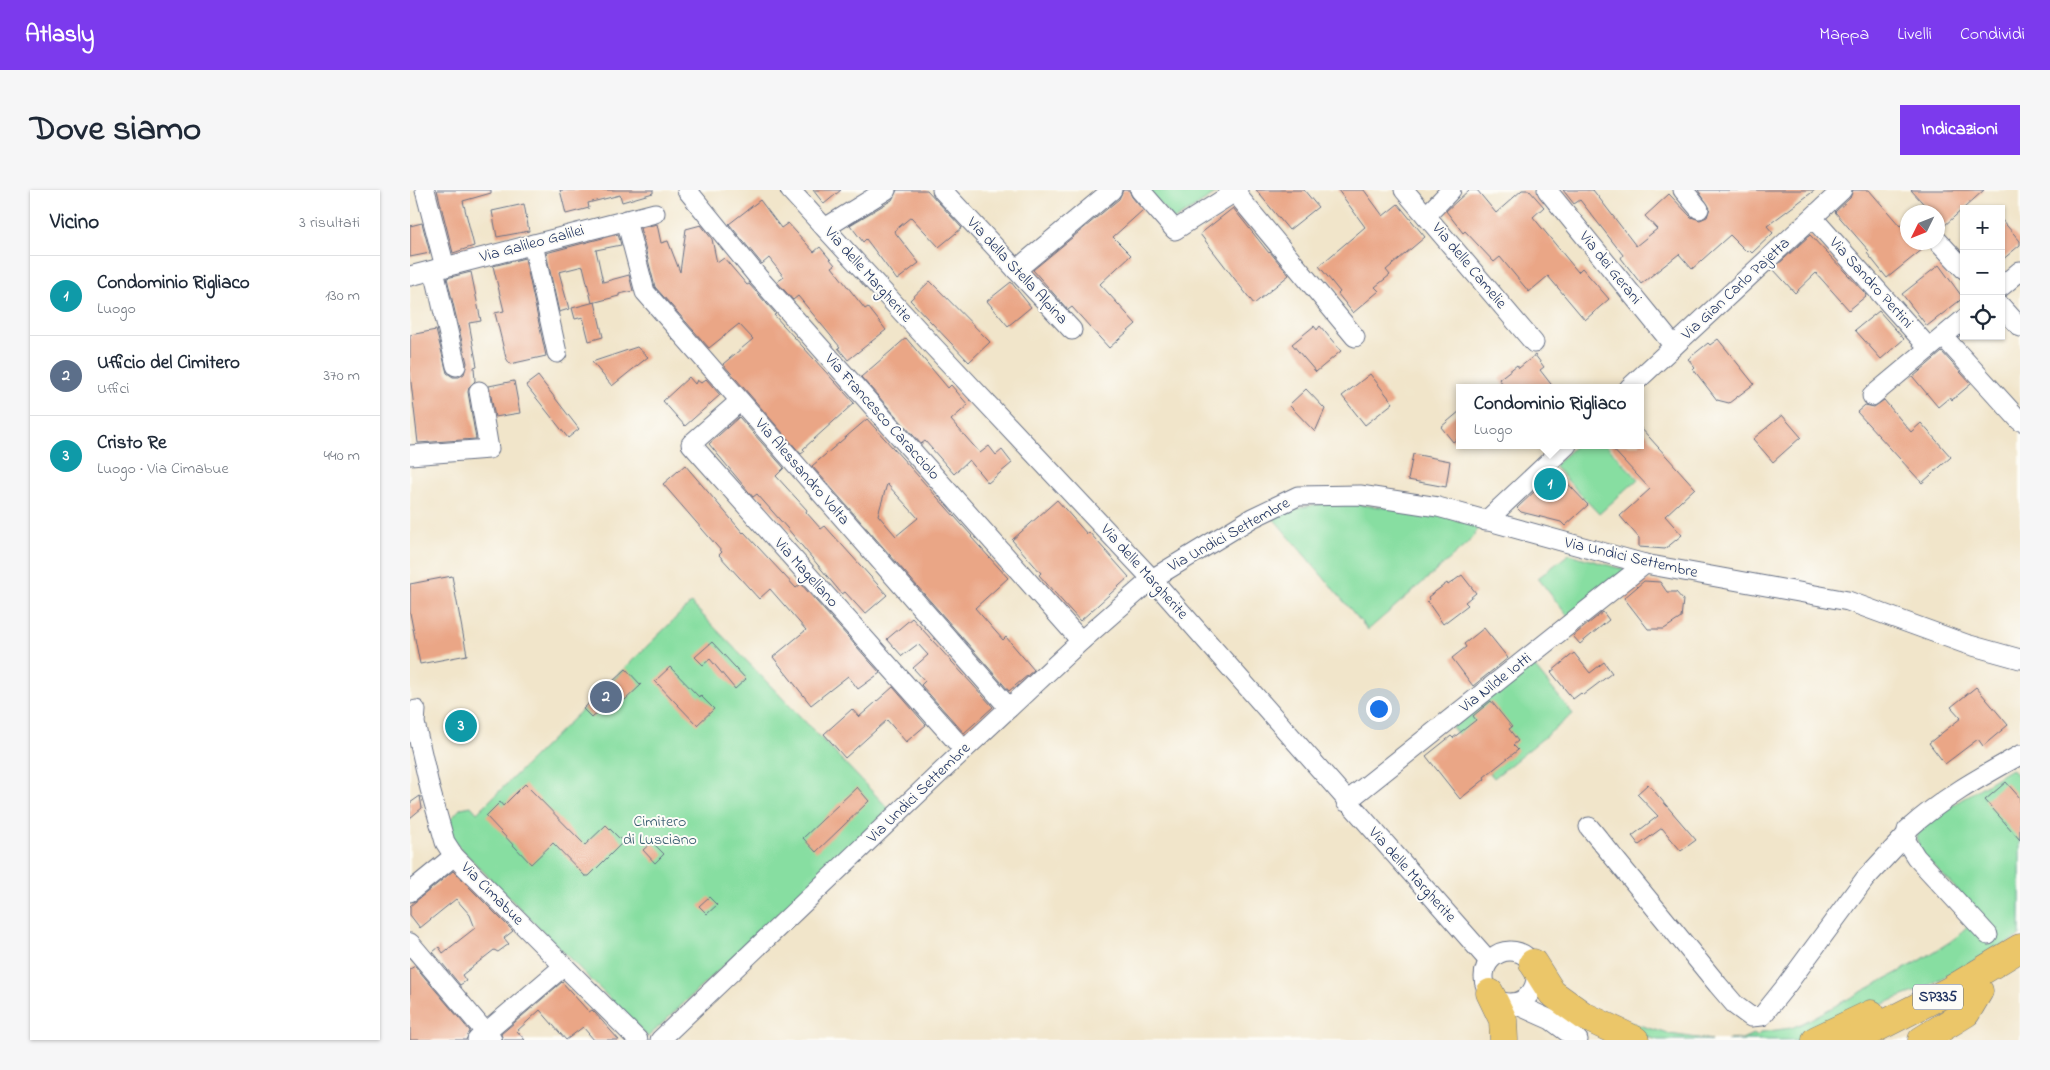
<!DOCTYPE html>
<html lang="it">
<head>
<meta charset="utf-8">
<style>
	body { margin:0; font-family:"Indie Flower",sans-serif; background:#f6f6f7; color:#1f2937 }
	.controls { position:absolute; right:15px; top:15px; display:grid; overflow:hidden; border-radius:0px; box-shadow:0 1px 4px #0004 }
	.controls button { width:45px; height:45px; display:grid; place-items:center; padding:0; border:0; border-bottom:1px solid #e0e1e3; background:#fff; color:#1f2937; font:25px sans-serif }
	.compass { position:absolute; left:1490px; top:15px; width:45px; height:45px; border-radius:50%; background:#fff; box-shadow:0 1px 4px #0004; rotate:227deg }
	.you { position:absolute; left:968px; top:518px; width:18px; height:18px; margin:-12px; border:4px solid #fff; border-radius:50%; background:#1a73e8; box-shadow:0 0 0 8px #1a73e833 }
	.badge { display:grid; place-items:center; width:32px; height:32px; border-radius:50%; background:#7c3aed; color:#fff; font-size:16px; font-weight:700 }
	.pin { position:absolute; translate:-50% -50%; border:2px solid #fff; box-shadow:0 1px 5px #0006 }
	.popup { position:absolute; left:1046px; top:194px; width:188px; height:65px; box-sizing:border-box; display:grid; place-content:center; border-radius:0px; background:#fff; filter:drop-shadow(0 1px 4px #0005); font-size:16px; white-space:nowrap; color:#747a83 }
	.popup b { font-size:19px; color:#1f2937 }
	.popup::after { content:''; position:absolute; left:50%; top:100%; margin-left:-10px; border:10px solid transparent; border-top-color:#fff }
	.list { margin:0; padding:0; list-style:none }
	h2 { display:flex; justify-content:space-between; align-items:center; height:65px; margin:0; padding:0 20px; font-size:21px }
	h2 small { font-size:16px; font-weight:400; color:#747a83 }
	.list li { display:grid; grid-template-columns:32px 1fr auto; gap:15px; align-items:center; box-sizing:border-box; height:80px; padding:0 20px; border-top:1px solid #e0e1e3 }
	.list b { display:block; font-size:19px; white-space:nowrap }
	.list p { margin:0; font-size:16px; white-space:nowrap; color:#747a83 }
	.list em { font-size:16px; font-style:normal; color:#747a83 }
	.icon { flex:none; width:28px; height:28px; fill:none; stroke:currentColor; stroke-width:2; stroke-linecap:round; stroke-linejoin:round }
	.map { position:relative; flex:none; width:1610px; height:850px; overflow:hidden; border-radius:0px }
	header { display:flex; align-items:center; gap:30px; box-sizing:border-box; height:70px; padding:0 25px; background:#7c3aed; color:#fff }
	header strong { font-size:24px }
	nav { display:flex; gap:28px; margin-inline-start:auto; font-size:18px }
	.intro { display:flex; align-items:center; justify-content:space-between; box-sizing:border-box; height:120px; padding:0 30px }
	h1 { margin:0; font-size:35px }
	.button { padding:12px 22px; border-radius:0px; background:#7c3aed; color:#fff; font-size:18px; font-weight:700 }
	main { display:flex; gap:30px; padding:0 30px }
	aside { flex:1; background:#fff; border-radius:0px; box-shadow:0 1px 4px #0004 }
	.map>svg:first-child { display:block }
	.green { fill:#87dea1; stroke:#518680 }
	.building { fill:#eaa686; fill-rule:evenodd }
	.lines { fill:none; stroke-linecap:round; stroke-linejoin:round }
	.minor-casing { stroke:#666f84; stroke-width:21 }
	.highway-casing { stroke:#666f84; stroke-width:29 }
	.minor { stroke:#fff; stroke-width:19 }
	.highway { stroke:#ebc669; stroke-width:28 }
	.labels { text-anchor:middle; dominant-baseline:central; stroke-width:4; stroke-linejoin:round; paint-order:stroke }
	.shield { fill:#fdfcf7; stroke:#5f6c8c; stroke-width:1 }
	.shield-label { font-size:15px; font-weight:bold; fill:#1b2f5e }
	.street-label { font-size:16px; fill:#1b2f5e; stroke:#fdfcf7 }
	.park-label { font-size:16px; fill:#365b6f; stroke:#fdfcf7 }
</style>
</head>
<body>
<header>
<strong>Atlasly</strong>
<nav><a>Mappa</a><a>Livelli</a><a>Condividi</a></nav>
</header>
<div class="intro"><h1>Dove siamo</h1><a class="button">Indicazioni</a></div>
<main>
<aside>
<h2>Vicino<small>3 risultati</small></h2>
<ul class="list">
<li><span class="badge" style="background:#0f9aa8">1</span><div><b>Condominio Rigliaco</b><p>Luogo</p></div><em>130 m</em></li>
<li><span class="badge" style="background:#5c6f8a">2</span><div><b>Ufficio del Cimitero</b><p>Uffici</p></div><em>370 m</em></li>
<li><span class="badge" style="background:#0f9aa8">3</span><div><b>Cristo Re</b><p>Luogo · Via Cimabue</p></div><em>440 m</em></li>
</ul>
</aside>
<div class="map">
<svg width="1610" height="850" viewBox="0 0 1610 850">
	<rect width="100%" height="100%" fill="#fdfcf7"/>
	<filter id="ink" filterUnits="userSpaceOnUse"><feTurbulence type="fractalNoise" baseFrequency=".02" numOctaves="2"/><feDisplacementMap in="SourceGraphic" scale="10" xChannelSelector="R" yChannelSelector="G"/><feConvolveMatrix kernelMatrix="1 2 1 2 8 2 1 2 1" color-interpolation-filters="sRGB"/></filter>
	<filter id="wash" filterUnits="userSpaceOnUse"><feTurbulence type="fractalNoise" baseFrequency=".0096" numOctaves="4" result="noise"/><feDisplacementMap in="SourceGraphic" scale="20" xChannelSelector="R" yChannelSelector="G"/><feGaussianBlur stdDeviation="1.12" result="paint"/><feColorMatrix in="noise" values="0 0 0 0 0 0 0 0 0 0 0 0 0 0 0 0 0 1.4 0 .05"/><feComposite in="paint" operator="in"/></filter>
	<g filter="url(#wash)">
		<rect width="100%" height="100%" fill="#f1e5ca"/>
		<g class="green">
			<path d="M738 0H812L764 30Z"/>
			<path d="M1166 255H1196L1228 289 1189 324 1144 276Z"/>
			<path d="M927 312 1022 323 1070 337 1057 354 958 440 863 328C884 318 904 314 927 312Z"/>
			<path d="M1159 364 1219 381 1159 428 1128 388Z"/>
			<path d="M281 413 479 619 238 847 38 646 33 636 51 618 61 616 67 623Z"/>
			<path d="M1122 474 1163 524 1084 588 1042 537Z"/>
			<path d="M1601 579 1610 589V746L1510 800 1485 809 1393 850H1317L1332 849 1343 844 1347 846 1351 842 1381 838 1393 833 1511 770 1546 748 1561 732 1579 751 1589 744 1509 660 1507 646 1517 631Z"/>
			<path d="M1205 828 1259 844 1302 850H1248L1230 845Z"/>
		</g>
		<g id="blocks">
			<g class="building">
				<path d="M27 0H81V3L53 11 64 56 43 63Z"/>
				<path d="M150 0H243V3L212 12 210 5 178 13 179 18 156 24Z"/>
				<path d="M403 0H431L414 14Z"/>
				<path d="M487 0H517L552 38 529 57 501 27 484 41 509 73 487 90 456 49 453 52 440 35 482 10Z"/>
				<path d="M713 0H719L722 7 733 20 703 47 721 65 690 94 726 134 699 158 662 117 658 120 623 80 709 9Z"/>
				<path d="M846 0H894L908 17 879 40Z"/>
				<path d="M928 0H954L973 26 988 14 1015 47 976 80 980 85 965 97 969 101 943 123 928 104 930 102 909 76 955 37Z"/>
				<path d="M1059 0H1067L1086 23 1112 0H1119L1134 17 1123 27 1168 82 1172 78 1199 109 1175 130 1138 86 1119 102 1090 67 1084 72 1055 41 1053 43 1036 21Z"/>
				<path d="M1153 0H1183L1226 56 1247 39 1235 26 1259 4 1281 27 1290 30 1297 27 1300 18 1288 0H1405L1357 36 1363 43 1342 63 1339 60 1336 61 1320 45 1282 79 1269 64 1231 94 1211 68 1213 65 1170 10 1164 14Z"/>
				<path d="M1443 0H1459L1490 36 1498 30V52H1517L1518 55 1477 88 1457 63 1459 61 1425 22 1440 8Z"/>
				<path d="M1501 0H1574L1534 36 1528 29V22H1521Z"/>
				<path d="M350 10 371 38 378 33 404 62 410 57 425 75 422 77 455 119 458 117 476 140 438 170 428 158 430 157 388 106 383 110 367 92 374 87 359 68 352 74 319 34Z"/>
				<path d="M114 14 119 41 87 47 82 21Z"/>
				<path d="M823 18 859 63 860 62 879 85 844 114 790 44Z"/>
				<path d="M1591 29 1610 51V55L1591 71Z"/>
				<path d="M12 33 20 63 0 67V36Z"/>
				<path d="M247 34 251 53 258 51 270 82 276 39 291 35 302 49 307 73 314 68 337 95 339 94 366 124 364 125 444 213 393 259 395 261 391 264 313 174 343 149 329 134 299 158 245 97 230 38Z"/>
				<path d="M208 44 211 55 186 60 193 92 219 85 223 101 209 104V106L182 113 173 76 149 82 159 119 149 122 136 63Z"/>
				<path d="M1400 45 1455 103 1456 106 1439 120 1406 83 1385 103 1363 79Z"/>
				<path d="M115 68 136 166 100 174 96 168 85 123 94 121 83 76Z"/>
				<path d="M1529 75 1553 108 1517 136 1492 104Z"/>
				<path d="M61 82 71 131 59 133 67 176 64 177 65 191 59 197 58 202 66 249 8 253 0 184V145L26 140 37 183 43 187H49L54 184 57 173 37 88Z"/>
				<path d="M520 91 580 152 559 172 500 110Z"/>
				<path d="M601 92 621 117 598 136 577 111Z"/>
				<path d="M185 112 193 147 179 151 173 127 165 129 162 118Z"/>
				<path d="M1469 121 1494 149 1471 169 1445 140Z"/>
				<path d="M904 136 907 140 910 136 931 161 906 182 882 154Z"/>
				<path d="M496 148 538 198 541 195 558 215 541 230 570 263 579 256 586 265 592 260 602 273 578 293 559 270 544 284 515 251 511 254 451 187Z"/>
				<path d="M1308 149 1344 194 1319 213 1307 210 1283 179 1285 177 1278 169 1298 153 1300 155Z"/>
				<path d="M227 157 238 167 202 196 182 172Z"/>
				<path d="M1532 162 1561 194 1542 210 1540 207 1528 217 1503 187Z"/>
				<path d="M1125 165 1134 177 1130 180 1144 198H1096L1089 189 1107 175 1109 178Z"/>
				<path d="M960 184 983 213 955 235 932 206Z"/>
				<path d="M128 186 169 239 158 248 116 195Z"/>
				<path d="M279 187 285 194 287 190 291 193 296 189 310 205 275 236 253 211Z"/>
				<path d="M104 191 110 223 85 227 79 196Z"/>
				<path d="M896 199 915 219 905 242 879 215Z"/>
				<path d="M1474 210 1501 242 1511 233 1541 267 1512 293 1447 222 1455 215 1464 217Z"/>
				<path d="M1050 221V247L1043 252 1031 237Z"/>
				<path d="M1372 225 1391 247 1363 272 1343 249Z"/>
				<path d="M329 227 374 278 366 286 397 320 396 322 411 339 415 336 477 405 455 424 435 402 432 404 377 338 347 304 343 307 299 254Z"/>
				<path d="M457 229 562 346 561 347 598 388 565 418 593 450 596 447 624 480 599 501 402 276ZM477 294 508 328 486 346 468 325Z"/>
				<path d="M1230 237 1285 298 1255 326 1272 345 1255 359 1229 357V348L1210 326 1240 299 1199 255H1230Z"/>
				<path d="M1003 264 1040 271 1036 297 998 290Z"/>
				<path d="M275 275 333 343 334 342 386 398 391 394 470 483 448 499 438 486 401 515 363 467 396 440 360 399 349 409 309 365 312 362 253 294Z"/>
				<path d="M1146 281 1178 315 1155 336 1151 332 1111 322 1107 318Z"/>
				<path d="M647 310 677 344 679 342 719 387 670 431 644 402 629 385 631 383 602 350Z"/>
				<path d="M1052 385 1066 403 1055 412 1058 415 1033 434 1017 411 1019 409 1018 407 1037 393 1038 395Z"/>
				<path d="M42 386 57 465 10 474 0 423V394Z"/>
				<path d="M1234 391 1250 392 1257 402H1266L1273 410 1271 428 1254 439H1238L1214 408Z"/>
				<path d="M1193 422 1199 430 1170 454 1163 446Z"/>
				<path d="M502 428 583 517 554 543 511 495 515 491 503 478 518 465 508 454 492 466 477 449Z"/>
				<path d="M1074 438 1098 468 1063 496 1042 468 1056 457 1054 454Z"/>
				<path d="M302 452 336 489 325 499 300 469 293 475 285 467Z"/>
				<path d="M1164 463 1180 483 1194 472 1202 483 1173 505 1171 503 1163 509 1141 482Z"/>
				<path d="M260 477 289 507 290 505 304 519 287 535 245 491Z"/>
				<path d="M216 479 231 495 215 510 209 503 182 528 173 519Z"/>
				<path d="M483 497 516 535 496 552 477 530 435 568 414 544 442 519 449 527Z"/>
				<path d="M1566 497 1598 535 1573 556 1568 549 1535 574 1519 553 1551 528 1541 517Z"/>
				<path d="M1081 511 1102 537 1099 539 1108 551 1103 555 1108 560 1074 587 1075 589 1050 609 1016 566 1041 546 1043 548 1066 530 1063 526Z"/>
				<path d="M1596 592 1610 608V650L1575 610Z"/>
				<path d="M115 594 175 655 196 635 213 652 179 686H175L143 653 121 674 76 626 90 612 93 616Z"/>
				<path d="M1238 594 1286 650 1271 661 1252 638 1229 655 1222 646 1248 626 1227 604Z"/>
				<path d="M447 597 459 611 406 662 393 648Z"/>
				<path d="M10 606 12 618 0 628V613Z"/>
				<path d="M242 652 254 664 245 673 233 660Z"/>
				<path d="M43 681 103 741 94 748 99 754 88 762 84 760 52 785 56 791 50 795 23 762 29 757 33 763 65 738 60 725 46 709 10 738 0 725V716Z"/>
				<path d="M299 707 307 715 297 724 289 716Z"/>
				<path d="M5 776 60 841 56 850H0V779Z"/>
				<path d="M152 792 179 822 182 820 185 823 209 850H184L173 837 156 850 130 820 107 841 115 850H93L91 844Z"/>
			</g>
		</g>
	</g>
	<g filter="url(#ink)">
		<use href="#blocks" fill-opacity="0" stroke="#666f84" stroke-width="1"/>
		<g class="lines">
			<defs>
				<g id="minor">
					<path d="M15 0 35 77"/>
					<path d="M277 0 348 87 671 451"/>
					<path d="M380 0 523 156 742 389 1079 771"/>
					<path d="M532 0 662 140"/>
					<path d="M730 0 765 40 828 0"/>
					<path d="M823 0 945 147"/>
					<path d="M994 0 1124 153"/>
					<path d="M1137 0 1264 156"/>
					<path d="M1273 0 1289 19"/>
					<path d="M1016 26 1041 0"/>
					<path d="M1403 28 1519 158"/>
					<path d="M216 30 235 102 599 518"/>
					<path d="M415 38 476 0"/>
					<path d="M1528 51 1554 79"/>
					<path d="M123 54 147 163"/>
					<path d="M24 80 46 176"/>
					<path d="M606 80 702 0"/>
					<path d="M0 86 245 23"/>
					<path d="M1591 97 1610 81"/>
					<path d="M1591 116 1610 137"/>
					<path d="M1540 154 1610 231"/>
					<path d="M1219 198 1432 0"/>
					<path d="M1462 206 1554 129"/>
					<path d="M330 211 281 254 554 560"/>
					<path d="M0 265 79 259 69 201"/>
					<path d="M1076 331 1157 255"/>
					<path d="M6 520 5 533 20 599 35 652 44 666 228 850"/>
					<path d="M936 612 1235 374"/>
					<path d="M1179 637 1308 795 1326 816 1341 827 1352 826 1376 796 1455 689 1497 644"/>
					<path d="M0 702 44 666"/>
					<path d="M1578 745 1506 667 1496 651 1497 640C1534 607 1567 589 1610 565"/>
					<path d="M0 753 82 850"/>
					<circle cx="1100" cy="787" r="26"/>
					<path d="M1103 813 1141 830 1168 850"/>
					<path d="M67 850 154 776"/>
					<path d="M250 850 554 560 671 451 742 389 842 328 888 306 950 305 1028 317 1235 374 1438 411 1556 454 1610 469"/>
				</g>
				<g id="highway">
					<path d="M1123 773 1142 803 1174 826 1225 850"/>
					<path d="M1080 803 1093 830 1094 850"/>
					<path d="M1406 850 1461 824"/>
					<path d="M1443 850 1539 801 1610 758"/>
					<path d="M1512 850 1556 823 1569 801"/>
				</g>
			</defs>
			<use href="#minor" class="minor-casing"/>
			<use href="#highway" class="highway-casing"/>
			<use href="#minor" class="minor"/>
			<use href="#highway" class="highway"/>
		</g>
	</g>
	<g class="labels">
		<rect class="shield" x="1503" y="794.5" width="50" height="25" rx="4"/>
		<g class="shield-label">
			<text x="1528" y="807">SP335</text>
		</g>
		<g class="street-label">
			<text transform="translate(122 54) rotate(-15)">Via Galileo Galilei</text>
			<text transform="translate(1059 76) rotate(50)">Via delle Camelie</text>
			<text transform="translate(1200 78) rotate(51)">Via dei Gerani</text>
			<text transform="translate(607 81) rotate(47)">Via della Stella Alpina</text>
			<text transform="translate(458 85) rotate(48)">Via delle Margherite</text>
			<text transform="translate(1461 93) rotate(48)">Via Sandro Pertini</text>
			<text transform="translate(1326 99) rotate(-43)">Via Gian Carlo Pajetta</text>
			<text transform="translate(472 227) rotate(48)">Via Francesco Caracciolo</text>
			<text transform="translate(392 282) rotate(49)">Via Alessandro Volta</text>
			<text transform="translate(819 345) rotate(-29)">Via Undici Settembre</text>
			<text transform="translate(1221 368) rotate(13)">Via Undici Settembre</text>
			<text transform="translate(734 382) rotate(48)">Via delle Margherite</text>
			<text transform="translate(396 383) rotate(48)">Via Magellano</text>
			<text transform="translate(1086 493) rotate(-38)">Via Nilde Iotti</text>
			<text transform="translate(509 603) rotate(-44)">Via Undici Settembre</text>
			<text transform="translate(1002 685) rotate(48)">Via delle Margherite</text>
			<text transform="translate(82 704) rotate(45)">Via Cimabue</text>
		</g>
		<g class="park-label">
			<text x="250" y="632">Cimitero<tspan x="250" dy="18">di Lusciano</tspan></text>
		</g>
	</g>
</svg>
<div class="controls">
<button>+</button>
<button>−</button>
<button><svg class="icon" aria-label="locate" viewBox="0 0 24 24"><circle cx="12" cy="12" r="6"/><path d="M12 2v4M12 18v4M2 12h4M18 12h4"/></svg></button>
</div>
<svg class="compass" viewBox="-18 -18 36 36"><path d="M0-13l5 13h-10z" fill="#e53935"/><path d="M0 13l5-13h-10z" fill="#747a83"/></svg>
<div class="you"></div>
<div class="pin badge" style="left:1140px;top:294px;background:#0f9aa8">1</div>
<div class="popup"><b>Condominio Rigliaco</b>Luogo</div>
<div class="pin badge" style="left:196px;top:507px;background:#5c6f8a">2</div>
<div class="pin badge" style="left:51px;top:536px;background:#0f9aa8">3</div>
</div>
</main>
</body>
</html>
